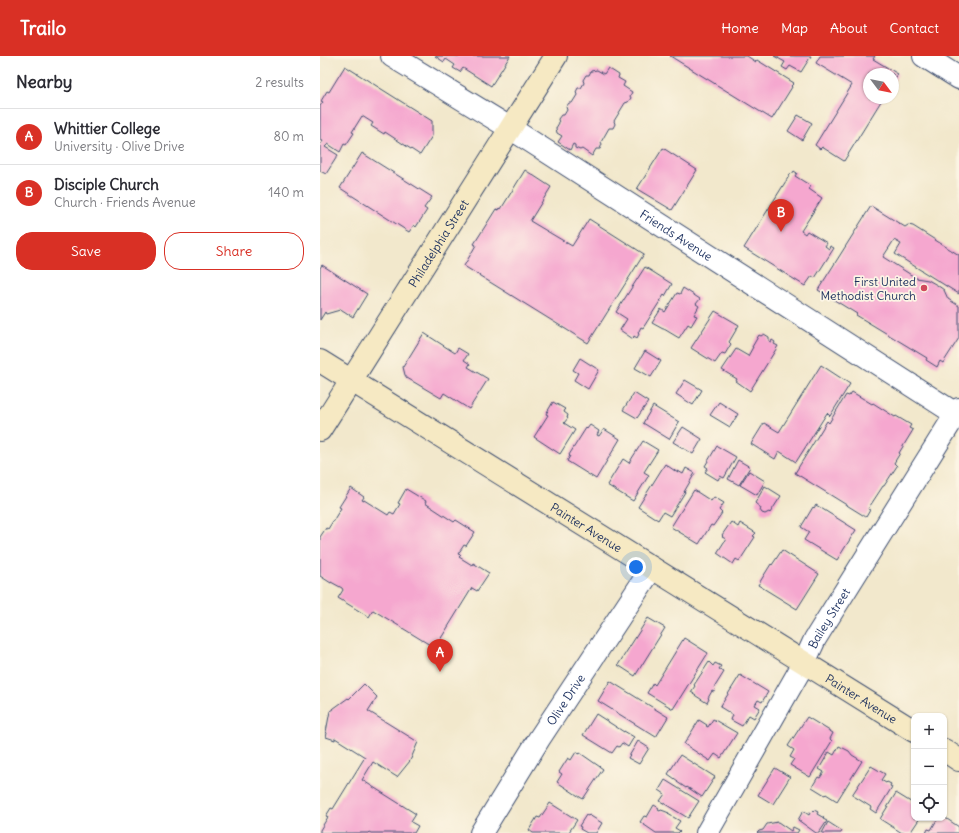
<!DOCTYPE html>
<html lang="en">
<head>
<meta charset="utf-8">
<style>
	body { margin:0; font-family:Delius,sans-serif; background:#f7f7f7; color:#2b2b33 }
	.controls { position:absolute; right:12px; bottom:12px; display:grid; overflow:hidden; border-radius:8px; box-shadow:0 1px 3px #0004 }
	.controls button { width:36px; height:36px; display:grid; place-items:center; padding:0; border:0; border-bottom:1px solid #e1e1e2; background:#fff; color:#2b2b33; font:20px sans-serif }
	.compass { position:absolute; left:543px; top:12px; width:36px; height:36px; border-radius:50%; background:#fff; box-shadow:0 1px 3px #0004; rotate:122deg }
	.you { position:absolute; left:316px; top:511px; width:14px; height:14px; margin:-10px; border:3px solid #fff; border-radius:50%; background:#1a73e8; box-shadow:0 0 0 6px #1a73e833 }
	.badge { display:grid; place-items:center; width:26px; height:26px; border-radius:50%; background:#d93025; color:#fff; font-size:13px; font-weight:700 }
	.pin { position:absolute; translate:-50% -33px; filter:drop-shadow(0 1px 2px #0008) }
	.pin::after { content:''; position:absolute; top:21px; width:14px; height:12px; background:inherit; clip-path:polygon(0 0,100% 0,50% 100%) }
	.list { margin:0; padding:0; list-style:none }
	h2 { display:flex; justify-content:space-between; align-items:center; height:52px; margin:0; padding:0 16px; font-size:17px }
	h2 small { font-size:13px; font-weight:400; color:#7c7c81 }
	.list li { display:grid; grid-template-columns:26px 1fr auto; gap:12px; align-items:center; box-sizing:border-box; height:56px; padding:0 16px; border-top:1px solid #e1e1e2 }
	.list b { display:block; font-size:15px; white-space:nowrap }
	.list p { margin:0; font-size:13px; white-space:nowrap; color:#7c7c81 }
	.list em { font-size:13px; font-style:normal; color:#7c7c81 }
	.actions { display:flex; gap:8px; padding:12px 16px }
	.actions a { flex:1; padding:9px 0; border:1px solid #d93025; border-radius:16px; text-align:center; font-size:14px; color:#d93025 }
	.actions .main { background:#d93025; color:#fff }
	.icon { flex:none; width:22px; height:22px; fill:none; stroke:currentColor; stroke-width:2; stroke-linecap:round; stroke-linejoin:round }
	.map { position:relative; flex:none; width:639px; height:777px; overflow:hidden }
	header { display:flex; align-items:center; gap:24px; box-sizing:border-box; height:56px; padding:0 20px; background:#d93025; color:#fff }
	header strong { font-size:19px }
	nav { display:flex; gap:22px; margin-inline-start:auto; font-size:14px }
	main { display:flex }
	aside { flex:1; background:#fff }
	.map>svg:first-child { display:block }
	.building { fill:#f5a7cf }
	.lines { fill:none; stroke-linecap:round; stroke-linejoin:round }
	.street-casing { stroke:#3b4b6e; stroke-width:24 }
	.secondary-casing { stroke:#3b4b6e; stroke-width:24 }
	.street { stroke:#fff; stroke-width:22 }
	.secondary { stroke:#f6e9c3; stroke-width:22 }
	.poi-dot { fill:#d1495b; stroke:#fcf5e5; stroke-width:1.5 }
	.labels { text-anchor:middle; dominant-baseline:central; stroke-width:3.5; stroke-linejoin:round; paint-order:stroke }
	.street-label { font-size:12px; fill:#1b2f5e; stroke:#fcf5e5 }
	.poi-label { font-size:12px; fill:#1b2f5e; stroke:#fcf5e5; text-anchor:end }
</style>
</head>
<body>
<header>
<strong>Trailo</strong>
<nav><a>Home</a><a>Map</a><a>About</a><a>Contact</a></nav>
</header>
<main>
<aside>
<h2>Nearby<small>2 results</small></h2>
<ul class="list">
<li><span class="badge">A</span><div><b>Whittier College</b><p>University · Olive Drive</p></div><em>80 m</em></li>
<li><span class="badge">B</span><div><b>Disciple Church</b><p>Church · Friends Avenue</p></div><em>140 m</em></li>
</ul>
<div class="actions"><a class="main">Save</a><a>Share</a></div>
</aside>
<div class="map">
<svg width="639" height="777" viewBox="0 0 639 777">
	<rect width="100%" height="100%" fill="#fcf5e5"/>
	<filter id="ink" filterUnits="userSpaceOnUse"><feTurbulence type="fractalNoise" baseFrequency=".025" numOctaves="2"/><feDisplacementMap in="SourceGraphic" scale="8" xChannelSelector="R" yChannelSelector="G"/><feConvolveMatrix kernelMatrix="1 2 1 2 8 2 1 2 1" color-interpolation-filters="sRGB"/></filter>
	<filter id="wash" filterUnits="userSpaceOnUse"><feTurbulence type="fractalNoise" baseFrequency=".012" numOctaves="4" result="noise"/><feDisplacementMap in="SourceGraphic" scale="16" xChannelSelector="R" yChannelSelector="G"/><feGaussianBlur stdDeviation="0.9" result="paint"/><feColorMatrix in="noise" values="0 0 0 0 0 0 0 0 0 0 0 0 0 0 0 0 0 1.4 0 .05"/><feComposite in="paint" operator="in"/></filter>
	<g filter="url(#wash)">
		<rect width="100%" height="100%" fill="#f2e8cc"/>
		<g id="blocks">
			<g class="building">
				<path d="M115 0H190L171 30 143 12 140 16 133 12 135 9 126 3 124 6Z"/>
				<path d="M350 0H427L436 6 437 4 474 27 471 30 472 31 452 63Z"/>
				<path d="M454 0H491L481 16 470 10 467 14 462 11 465 6Z"/>
				<path d="M500 0H555L553 3 578 18 573 26V18H549V42H563L524 105 502 91 500 93 495 89 532 29 496 7Z"/>
				<path d="M25 10 112 65V80L100 99 65 76 64 78 51 70 53 67 42 60 32 76 34 77 26 89 24 88 20 96 8 88 5 91 18 99 6 118 0 115V89L3 85 0 84V50L3 46 1 45 7 35 9 36Z"/>
				<path d="M288 12 299 19 298 22 305 26 303 30 312 36 310 40 311 42 308 46 305 47 294 65 295 68 293 72H289L281 86 282 88 280 93H276L272 100 262 93 260 94 255 92V89L253 88 250 94 238 86 242 80 237 77 236 72 239 67 238 63 241 59H244L247 54 246 51 249 47H252L257 39 256 36 258 32H261L264 27 263 24 266 19H269L271 15 277 14 284 18Z"/>
				<path d="M478 59 492 67 482 84 468 75Z"/>
				<path d="M343 92 377 114 352 154 317 133Z"/>
				<path d="M42 97 112 141 104 152 107 154 96 171 94 169 89 176 20 132Z"/>
				<path d="M205 114 231 131 210 165 252 190 269 163 324 198 268 287 144 210 156 189 154 188 176 153 179 154 180 152 181 153Z"/>
				<path d="M474 115 477 117 475 120 491 130 489 133 502 142 481 175 485 178 487 175 507 187 505 190 509 193 510 190 514 192 495 222 492 220 485 230 424 192 471 117 472 118Z"/>
				<path d="M551 150 585 171 588 169 593 170 639 199V238L575 198 581 188 574 184 563 201 596 222 608 224 617 229 624 234 628 243 639 250V282L623 307 620 305 617 311 606 304 607 302 536 259 537 258 498 234Z"/>
				<path d="M2 209 47 238 33 261 19 252 20 254 6 258 5 256 0 264V212Z"/>
				<path d="M325 211 352 228 345 240 344 239 323 272 321 271 318 277 319 278 317 282 314 280 313 283 300 274 307 263 296 256Z"/>
				<path d="M363 232 380 243 376 248 379 250 374 259 377 260 371 270 368 268 359 282 344 273H343L332 267 341 253 345 256 357 237 360 238Z"/>
				<path d="M395 255 419 269 409 286 411 288 405 298 402 297 395 307 371 292Z"/>
				<path d="M104 277 135 297 138 292 148 298 144 304 150 308 148 311 168 323 149 353 124 337 121 342 87 322 85 319 83 311Z"/>
				<path d="M444 278 449 281V285L451 286 452 284 455 286 454 288 458 290 430 335 416 325 417 323 402 314 416 293 428 300 433 291H432L439 279 441 280Z"/>
				<path d="M325 295 341 305 331 321 315 312Z"/>
				<path d="M260 302 279 314 268 333 254 324 258 317 253 314Z"/>
				<path d="M501 309 530 328 510 360 507 357 476 406 459 395 455 403 431 388 444 367 459 376Z"/>
				<path d="M365 324 382 334 373 349 356 338Z"/>
				<path d="M532 336 552 348 553 347 575 361 576 360 591 369 589 372 593 374 579 397H580L574 407 577 410 564 430H563L548 453 550 454 546 461 475 417 507 365 509 367 526 339 529 340Z"/>
				<path d="M314 337 328 346 317 362 303 354Z"/>
				<path d="M233 346 245 353 244 354H245L244 356 248 359 247 362H248L244 367 255 374 240 398 214 381 228 359 226 358Z"/>
				<path d="M399 346 418 358 410 371 390 359Z"/>
				<path d="M333 350 359 366 349 383 323 367Z"/>
				<path d="M270 369 279 375 277 379 279 380 284 373 300 383 276 423 247 405 250 400 249 399 266 372 267 373Z"/>
				<path d="M363 371 382 383 373 398 353 386Z"/>
				<path d="M323 385 338 394 324 416 329 419 313 445 287 429 303 403 309 407Z"/>
				<path d="M397 390 416 401 404 422 400 420 398 424 385 416 388 412 385 410Z"/>
				<path d="M418 404 430 411 419 429 408 423Z"/>
				<path d="M345 408 358 417V415L363 418 366 412 375 417 364 436H365L350 460 343 456 338 464 318 451Z"/>
				<path d="M429 415 445 425 437 439 420 429Z"/>
				<path d="M445 430 461 440 450 457 449 456 445 458 442 457 440 454 441 452 435 447Z"/>
				<path d="M31 432 44 441 42 444 44 445V444L68 459 70 456 74 458 80 448 78 447 86 433 106 445 105 447 134 466 136 464 155 476 146 490 144 489 138 498 141 499 139 501 152 509 153 507 169 517 157 535 152 532 115 592 53 554 49 561 18 542 23 534 22 532 11 526V527L0 520V481L6 472 8 473 21 452 19 451Z"/>
				<path d="M374 434 391 445 394 441 404 447 399 454 402 457 393 470 391 469 379 488 351 471Z"/>
				<path d="M496 449 536 474 517 504 484 484 489 476 481 471 493 451 494 452Z"/>
				<path d="M411 466 418 471 420 467 436 477 433 480 435 481 422 501 419 505 416 503 413 508 397 497 406 483 402 481 403 480 402 479Z"/>
				<path d="M462 494 499 518 477 553 438 529 451 508 452 509Z"/>
				<path d="M328 562 345 572 315 620 298 609Z"/>
				<path d="M364 582 388 597 353 653 327 637 333 627 335 629Z"/>
				<path d="M389 606 393 610 395 607 401 610 399 613 404 616 394 632 395 633 394 636 392 635 388 642 389 643 387 647 373 638H374L371 636 375 630 374 629Z"/>
				<path d="M420 619 448 636 442 646 438 644 435 649 440 652 434 662 429 659 422 670 411 664 413 659 400 651Z"/>
				<path d="M290 625 348 661 336 681 278 645Z"/>
				<path d="M44 628 57 641 48 655 98 686 90 705 77 721 53 706 42 724 96 758 91 766 98 770 94 777H51L49 776 48 777H0V774L8 761 6 760 11 752 13 753 45 701 15 682V684L6 681 7 677 6 676 10 655 28 642 29 643Z"/>
				<path d="M276 658 304 676V675L314 681 308 691 302 687 299 691 297 690 292 697 263 679Z"/>
				<path d="M487 661 513 677 510 683 512 685 490 721 470 709 474 703 470 701 474 694 468 690Z"/>
				<path d="M393 663 417 677 401 702 395 698 390 705 364 688 379 664 387 669 386 670 388 671Z"/>
				<path d="M318 685 329 692 319 708 308 702Z"/>
				<path d="M519 690 529 695 532 699 542 705 517 745 506 738 505 739 492 731 498 721 500 722 504 716 499 713 509 696 514 699Z"/>
				<path d="M256 696 259 698 260 697 283 713 263 743 237 726 242 718 239 716 248 702 251 704Z"/>
				<path d="M360 699 395 721 382 741 367 731 366 732 357 726 358 725 348 718Z"/>
				<path d="M551 710 565 718 561 724 566 727 567 726 571 728 570 730 572 731 556 757 550 753 551 751 532 739Z"/>
				<path d="M455 712 470 721 453 748 438 739Z"/>
				<path d="M345 724 379 745 368 762 340 745 345 738 339 734Z"/>
				<path d="M576 737 594 748V762H600L590 777H582L560 763Z"/>
				<path d="M230 747 257 764 249 776 252 777H213L209 774 217 761 220 762Z"/>
				<path d="M334 749 339 752 338 754 340 755 341 754 344 755 349 757 348 758 360 765 355 772 360 775 358 777H336L320 766 324 760 327 761Z"/>
				<path d="M494 754 498 756 497 758 504 762 503 763 507 765 499 777H496L478 764 483 755 489 759 491 755 492 756Z"/>
				<path d="M266 759 268 760 269 759 282 767 276 777H267L260 773 261 771 259 770Z"/>
				<path d="M624 761 639 771V777H606L608 773 611 774 618 762Z"/>
				<path d="M458 766 471 775 473 771 479 774 477 777H437L439 775 443 774 447 768Z"/>
				<path d="M508 766 522 775 521 777H502Z"/>
			</g>
		</g>
	</g>
	<g filter="url(#ink)">
		<use href="#blocks" fill-opacity="0" stroke="#3b4b6e" stroke-width="1"/>
		<g class="lines">
			<defs>
				<g id="street">
					<path id="s1" d="M72 0 190 72 639 360"/>
					<path d="M604 0 639 22"/>
					<path id="s2" d="M161 777 219 683 332 512"/>
					<path id="s3" d="M387 777 484 607 495 583 639 353"/>
				</g>
				<g id="secondary">
					<path id="s4" d="M0 305 594 675"/>
					<path id="s5" d="M0 374 236 0"/>
					<path d="M624 694 639 704"/>
				</g>
			</defs>
			<use href="#street" class="street-casing"/>
			<use href="#secondary" class="secondary-casing"/>
			<use href="#street" class="street"/>
			<use href="#secondary" class="secondary"/>
		</g>
	</g>
	<circle class="poi-dot" cx="604" cy="232" r="4"/>
	<g class="labels">
		<g class="street-label">
			<text stroke="none"><textPath href="#s1" startOffset="336">Friends Avenue</textPath></text>
			<text stroke="none"><textPath href="#s5" startOffset="221">Philadelphia Street</textPath></text>
			<text stroke="none"><textPath href="#s4" startOffset="314">Painter Avenue</textPath></text>
			<text stroke="none"><textPath href="#s3" startOffset="247">Bailey Street</textPath></text>
			<text stroke="none"><textPath href="#s4" startOffset="638">Painter Avenue</textPath></text>
			<text stroke="none"><textPath href="#s2" startOffset="158">Olive Drive</textPath></text>
		</g>
		<g class="poi-label">
			<text x="596" y="225">First United<tspan x="596" dy="14">Methodist Church</tspan></text>
		</g>
	</g>
</svg>
<div class="controls">
<button>+</button>
<button>−</button>
<button><svg class="icon" aria-label="locate" viewBox="0 0 24 24"><circle cx="12" cy="12" r="6"/><path d="M12 2v4M12 18v4M2 12h4M18 12h4"/></svg></button>
</div>
<svg class="compass" viewBox="-18 -18 36 36"><path d="M0-13l5 13h-10z" fill="#e53935"/><path d="M0 13l5-13h-10z" fill="#7c7c81"/></svg>
<div class="you"></div>
<div class="pin badge" style="left:120px;top:616px">A</div>
<div class="pin badge" style="left:461px;top:176px">B</div>
</div>
</main>
</body>
</html>
